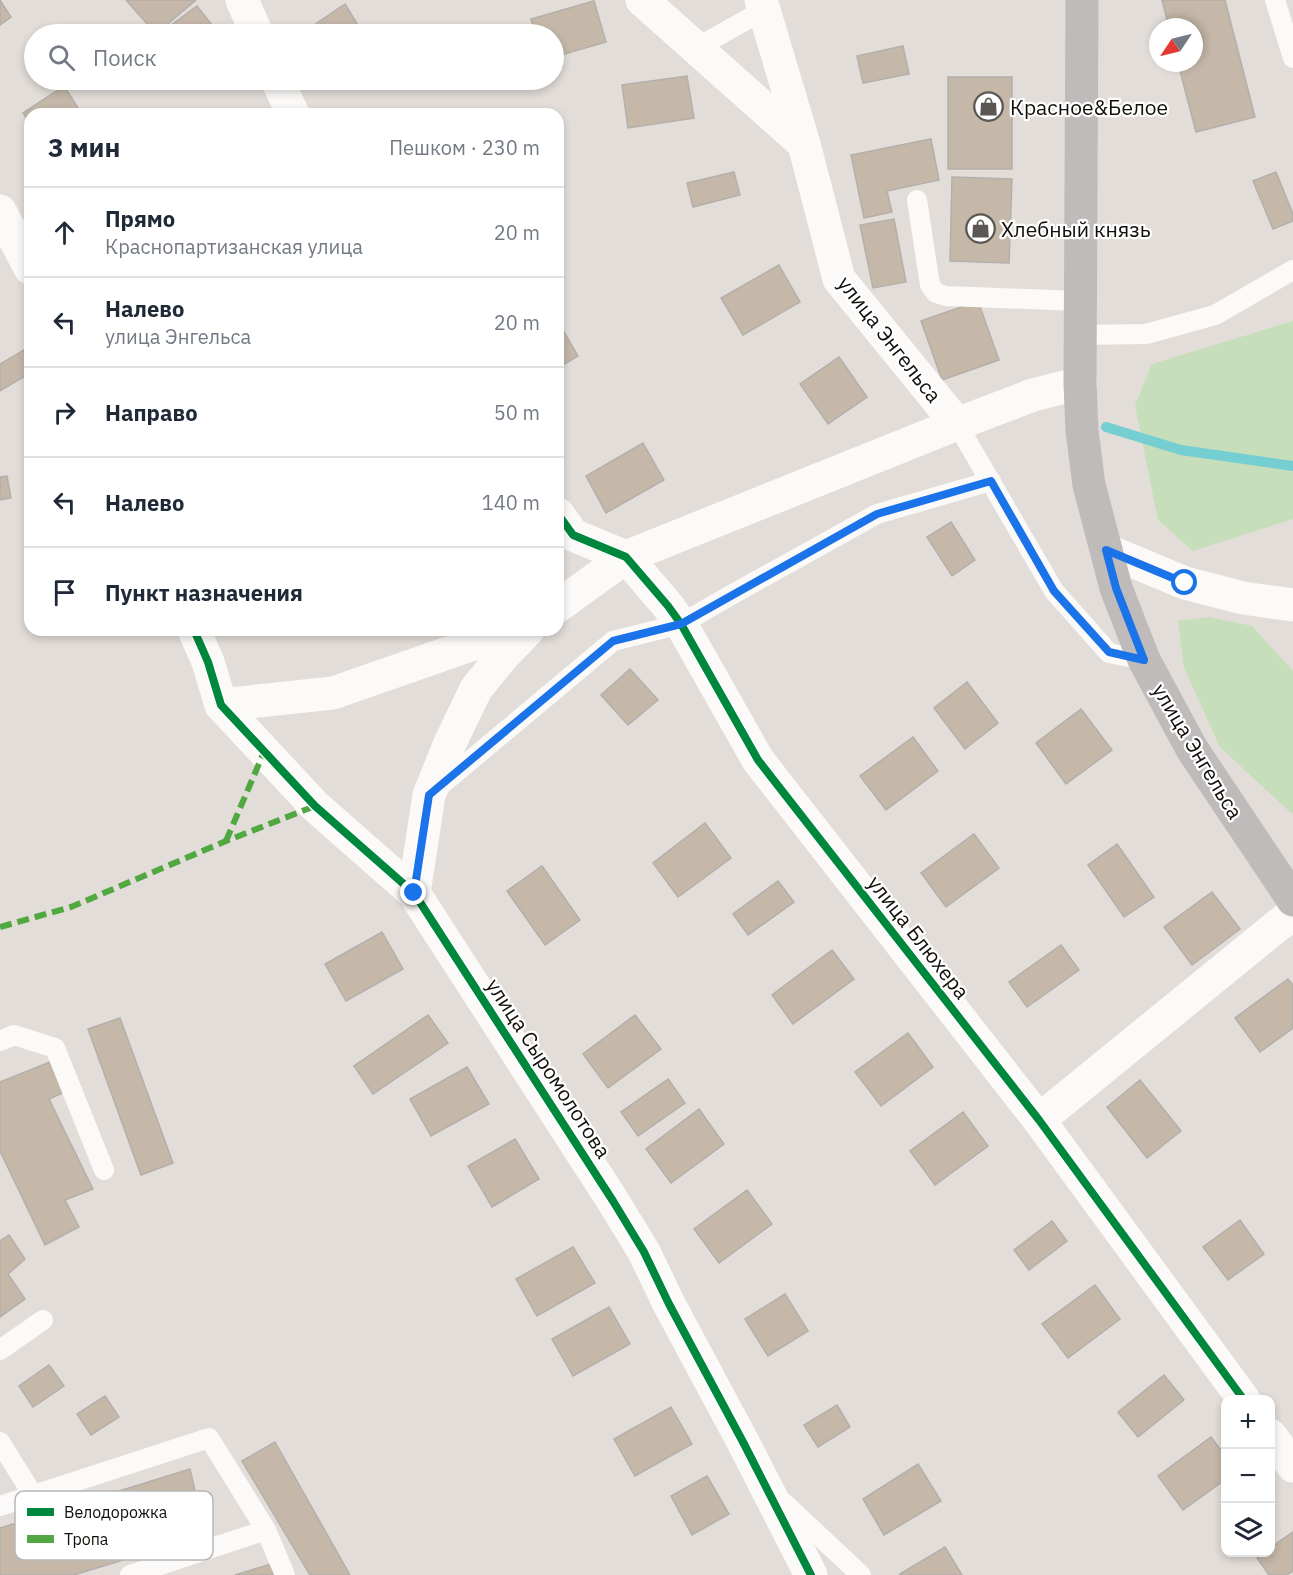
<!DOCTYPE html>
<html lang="ru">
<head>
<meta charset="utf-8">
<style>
	body { margin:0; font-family:"IBM Plex Sans",sans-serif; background:#f6f6f7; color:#1f2937 }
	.controls { position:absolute; right:18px; bottom:18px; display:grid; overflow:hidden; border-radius:12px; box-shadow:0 3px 9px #0003 }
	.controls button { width:54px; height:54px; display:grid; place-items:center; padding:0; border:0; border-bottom:2px solid #e0e1e3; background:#fff; color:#1f2937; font:30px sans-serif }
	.compass { position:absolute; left:1149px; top:18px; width:54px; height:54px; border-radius:50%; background:#fff; box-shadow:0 3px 9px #0003; rotate:235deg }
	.stop { position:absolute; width:18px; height:18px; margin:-14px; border:4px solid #1a73e8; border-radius:50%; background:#fff }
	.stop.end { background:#1a73e8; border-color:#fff; box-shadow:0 2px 6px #0008 }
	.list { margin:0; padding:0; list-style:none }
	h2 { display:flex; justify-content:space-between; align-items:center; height:78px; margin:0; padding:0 24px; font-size:26px }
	h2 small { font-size:20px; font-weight:400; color:#747a83 }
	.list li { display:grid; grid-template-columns:39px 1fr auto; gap:18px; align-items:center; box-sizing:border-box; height:90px; padding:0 24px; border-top:2px solid #e0e1e3 }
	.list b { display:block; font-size:22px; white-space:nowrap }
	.list p { margin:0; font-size:20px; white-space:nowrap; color:#747a83 }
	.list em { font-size:20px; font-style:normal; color:#747a83 }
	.icon { flex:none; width:33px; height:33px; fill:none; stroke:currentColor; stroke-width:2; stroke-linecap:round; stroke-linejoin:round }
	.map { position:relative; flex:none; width:1293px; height:1575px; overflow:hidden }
	.search { position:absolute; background:#fff; box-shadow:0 3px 9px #0003; left:24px; top:24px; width:540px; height:66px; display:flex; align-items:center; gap:15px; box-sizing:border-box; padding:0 21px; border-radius:33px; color:#747a83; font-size:22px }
	.panel { position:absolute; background:#fff; box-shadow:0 3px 9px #0003; left:24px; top:108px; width:540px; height:528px; border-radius:18px }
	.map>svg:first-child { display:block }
	.green { fill:#c6deb9 }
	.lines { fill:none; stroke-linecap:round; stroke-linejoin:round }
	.stream { stroke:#75ced2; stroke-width:10 }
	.building { fill:#c5b8a9; stroke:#b3afab; stroke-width:1.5 }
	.service { stroke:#fbfaf9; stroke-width:20 }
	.minor { stroke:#fbfaf9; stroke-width:33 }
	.secondary { stroke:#bfbbba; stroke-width:33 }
	.quiet { stroke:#51a841; stroke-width:6; stroke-dasharray:12 6; stroke-linecap:butt }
	.cycleway-casing { stroke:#fff; stroke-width:11 }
	.cycleway { stroke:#00873e; stroke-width:8 }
	.route { stroke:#1a73e8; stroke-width:8 }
	.labels { text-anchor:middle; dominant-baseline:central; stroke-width:4.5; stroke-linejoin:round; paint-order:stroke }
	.poi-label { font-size:21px; fill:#120f0b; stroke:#fff; text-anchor:start }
	.street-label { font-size:21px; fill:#120f0b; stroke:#fff }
	.key { fill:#fff; stroke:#b8b7b6; stroke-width:1.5 }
	.key-label { font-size:16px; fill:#120f0b }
</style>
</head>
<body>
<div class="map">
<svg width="1293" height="1575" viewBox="0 0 1293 1575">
	<rect width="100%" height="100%" fill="#e2ddd8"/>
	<g class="green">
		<path d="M1293 321V519L1193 551 1158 520 1135 405 1152 364Z"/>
		<path d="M1209 617 1252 626 1293 671V813H1291L1220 747 1184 668 1178 621Z"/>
	</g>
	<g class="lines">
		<path class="stream" d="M1106 427 1181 450 1293 466"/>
	</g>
	<g class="building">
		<path d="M0 0 11 17 0 25Z"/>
		<path d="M126 0H196L156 34Z"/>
		<path d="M1162 0H1225L1255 117 1196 132 1178 63H1194V27H1169Z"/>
		<path d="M594 1 606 42 554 57V34H535L531 19Z"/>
		<path d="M345 4 359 27 347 34H308L305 31Z"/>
		<path d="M197 6 219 34H159Z"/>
		<path d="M903 46 909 74 863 83 857 56Z"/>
		<path d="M687 76 694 118 628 128 622 85Z"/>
		<rect x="948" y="77" width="64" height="92"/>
		<path d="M64 86 82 114H30V123L23 113Z"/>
		<path d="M931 139 939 180 887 191 892 212 864 218 851 155Z"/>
		<path d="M734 172 740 195 693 207 687 183Z"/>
		<path d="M1276 172 1293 214V221L1273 229 1253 181Z"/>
		<path d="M952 177 1012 179 1009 263 950 261Z"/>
		<path d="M894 219 906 282 873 288 860 225Z"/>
		<path d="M779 265 800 302 743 335 721 298Z"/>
		<path d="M978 301 999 360 942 380 921 321Z"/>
		<path d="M558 322 578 356 558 368Z"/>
		<path d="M29 347 30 350V373L0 391V364Z"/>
		<path d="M839 357 867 397 828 424 800 384Z"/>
		<path d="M643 443 664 480 606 513 586 476Z"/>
		<path d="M7 476 11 498 0 500V477Z"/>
		<path d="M951 522 975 560 952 576 927 537Z"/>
		<path d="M630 669 658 700 628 725 601 695Z"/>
		<path d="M967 682 998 723 965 749 934 708Z"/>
		<path d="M1081 709 1112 750 1066 784 1036 743Z"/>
		<path d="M913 737 938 771 886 810 860 776Z"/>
		<path d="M705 823 731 858 678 897 653 863Z"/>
		<path d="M974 834 999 868 946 907 921 873Z"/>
		<path d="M1117 844 1154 897 1124 917 1088 865Z"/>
		<path d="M542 866 580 920 545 945 507 891Z"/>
		<path d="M778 881 794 902 748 935 733 914Z"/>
		<path d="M1212 892 1240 929 1192 965 1164 927Z"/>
		<path d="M382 932 403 969 346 1001 325 964Z"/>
		<path d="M1061 945 1079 970 1027 1007 1009 982Z"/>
		<path d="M832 950 854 979 793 1024 772 995Z"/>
		<path d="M1288 979 1293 985V1028L1260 1052 1235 1018Z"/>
		<path d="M428 1015 448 1043 373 1094 354 1066Z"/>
		<path d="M635 1015 661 1049 608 1088 583 1054Z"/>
		<path d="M120 1018 173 1163 141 1175 88 1029Z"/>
		<path d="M908 1033 933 1067 881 1106 855 1072Z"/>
		<path d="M50 1062 65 1092 49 1099 93 1189 65 1200 79 1227 45 1245 0 1151V1082Z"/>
		<path d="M467 1067 489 1104 431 1136 410 1099Z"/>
		<path d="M668 1079 685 1103 638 1136 621 1112Z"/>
		<path d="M1140 1080 1181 1131 1147 1158 1107 1107Z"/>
		<path d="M699 1109 724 1144 671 1183 646 1149Z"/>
		<path d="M963 1112 988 1146 935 1185 910 1151Z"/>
		<path d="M515 1139 539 1179 492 1207 468 1166Z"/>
		<path d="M747 1190 772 1224 719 1263 694 1229Z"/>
		<path d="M1240 1220 1264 1254 1228 1280 1203 1247Z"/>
		<path d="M1052 1221 1067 1241 1029 1270 1014 1250Z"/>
		<path d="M9 1235 25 1259 8 1274 25 1299 0 1317V1241Z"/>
		<path d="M573 1247 595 1283 537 1316 516 1279Z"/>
		<path d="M1095 1285 1120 1319 1068 1358 1042 1324Z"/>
		<path d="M785 1294 808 1331 768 1356 745 1319Z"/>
		<path d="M609 1307 630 1344 573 1376 552 1339Z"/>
		<path d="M49 1365 64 1386 33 1407 19 1386Z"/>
		<path d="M1164 1375 1184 1400 1138 1437 1118 1412Z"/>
		<path d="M105 1396 119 1417 91 1435 77 1414Z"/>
		<path d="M837 1405 850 1427 818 1447 804 1425Z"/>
		<path d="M671 1407 692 1444 635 1476 614 1439Z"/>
		<path d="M1211 1437 1226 1457V1479L1183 1510 1158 1476Z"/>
		<path d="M275 1442 350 1575H310L242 1461Z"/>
		<path d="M918 1464 941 1501 884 1535 863 1499Z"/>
		<path d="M190 1469 205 1535 74 1575H0V1528Z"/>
		<path d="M707 1476 729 1514 692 1535 671 1496Z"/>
		<path d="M1293 1532V1571L1287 1575H1269L1257 1558 1264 1552H1270V1548Z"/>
		<path d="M945 1547 962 1575H901L900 1574Z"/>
		<path d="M271 1564 274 1575H235Z"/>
	</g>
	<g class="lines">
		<g class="service">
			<path d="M1275 0 1293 58"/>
			<path d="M696 48 764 10"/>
			<path d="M917 200 930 285 936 293 946 296 1081 301"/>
			<path d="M1081 335 1146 334 1215 315 1293 270"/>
			<path d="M957 424 1054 591 1109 653 1144 660"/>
			<path d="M435 790 613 641 681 624 724 599 877 514 991 481"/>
			<path d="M0 1041 14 1035 55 1048 104 1170"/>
			<path d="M0 1350 43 1320"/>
			<path d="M0 1442 33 1495"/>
			<path d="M783 1502 861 1575"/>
			<path d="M0 1506 209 1438 266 1530"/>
			<path d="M130 1575 266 1530 285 1575"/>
		</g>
		<g class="minor">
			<path d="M242 0 257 34"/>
			<path d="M642 0 804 144"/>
			<path d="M761 0 804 144 839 279 957 424"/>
			<path d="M277 80 293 114"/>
			<path d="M0 211 30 268"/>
			<path d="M558 514 573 535 626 557 668 606 681 624 758 760 1039 1120 1244 1400"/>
			<path d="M1106 550 1185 583 1243 598 1293 605"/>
			<path d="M558 606 626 557 957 424 1033 395 1080 383"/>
			<path d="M194 630 208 662 221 705 315 806 414 893 613 1201 644 1252 669 1304 743 1442 811 1575"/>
			<path d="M221 705 333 693 514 630"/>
			<path d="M414 893 429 795 450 743 476 689 502 657 528 630"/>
			<path d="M1039 1120 1277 926 1293 914"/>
			<path d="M1270 1435 1293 1466"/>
		</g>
		<path class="secondary" d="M1082 0 1080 383 1082 431 1089 485 1116 588 1144 660 1192 749 1293 900"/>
		<g class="quiet">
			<path d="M226 841 264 752"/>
			<path d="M0 927 71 907 226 841 315 806"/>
		</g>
		<defs>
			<g id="cycleway">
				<path d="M558 514 573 535 626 557 668 606 681 624 758 760 1039 1120 1244 1400"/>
				<path d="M194 630 208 662 221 705 315 806 414 893 613 1201 644 1252 669 1304 743 1442 811 1575"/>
			</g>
		</defs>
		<use href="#cycleway" class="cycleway-casing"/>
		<use href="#cycleway" class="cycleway"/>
	</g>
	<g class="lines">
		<path class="route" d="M414 893 429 795 613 641 681 624 877 514 991 481 1054 591 1109 652 1144 660 1116 588 1106 550 1185 583"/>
	</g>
	<defs>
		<symbol id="shop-ring" viewBox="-11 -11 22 22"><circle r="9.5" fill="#fff" stroke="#5b5753" stroke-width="1.5"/><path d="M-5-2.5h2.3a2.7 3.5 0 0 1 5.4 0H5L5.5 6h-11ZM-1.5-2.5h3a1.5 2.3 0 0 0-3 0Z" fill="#5b5753"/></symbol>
	</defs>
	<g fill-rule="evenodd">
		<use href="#shop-ring" x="972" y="90" width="33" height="33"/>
		<use href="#shop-ring" x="964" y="212" width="33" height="33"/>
	</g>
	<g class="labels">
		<g class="poi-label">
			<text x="1010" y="107">Красное&amp;Белое</text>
			<text x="1001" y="229">Хлебный князь</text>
		</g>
		<g class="street-label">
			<text transform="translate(890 339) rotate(52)">улица Энгельса</text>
			<text transform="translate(1198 751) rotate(59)">улица Энгельса</text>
			<text transform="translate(919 937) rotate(52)">улица Блюхера</text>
			<text transform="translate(549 1068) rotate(57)">улица Сыромолотова</text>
		</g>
	</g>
	<rect x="15" y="1491" width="198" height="69" rx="9" class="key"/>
	<rect x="27" y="1508" width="27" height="8" fill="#00873e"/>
	<rect x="27" y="1535" width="27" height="8" fill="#51a841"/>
	<g class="key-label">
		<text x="64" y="1518">Велодорожка</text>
		<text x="64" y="1545">Тропа</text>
	</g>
</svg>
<div class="controls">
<button>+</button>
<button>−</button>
<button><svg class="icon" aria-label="layers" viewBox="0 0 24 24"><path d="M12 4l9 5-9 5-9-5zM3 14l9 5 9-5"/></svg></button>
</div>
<svg class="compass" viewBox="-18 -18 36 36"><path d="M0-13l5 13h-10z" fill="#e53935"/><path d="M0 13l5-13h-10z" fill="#747a83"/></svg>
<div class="stop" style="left:1185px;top:583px"></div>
<div class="stop end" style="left:414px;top:893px"></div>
<div class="search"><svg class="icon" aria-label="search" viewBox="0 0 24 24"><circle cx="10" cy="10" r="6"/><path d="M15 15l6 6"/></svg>Поиск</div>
<section class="panel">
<h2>3 мин<small>Пешком · 230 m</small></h2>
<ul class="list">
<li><svg class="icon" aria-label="ahead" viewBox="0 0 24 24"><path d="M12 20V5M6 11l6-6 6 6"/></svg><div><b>Прямо</b><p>Краснопартизанская улица</p></div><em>20 m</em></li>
<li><svg class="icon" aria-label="left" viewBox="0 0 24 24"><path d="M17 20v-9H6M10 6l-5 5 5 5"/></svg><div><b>Налево</b><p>улица Энгельса</p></div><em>20 m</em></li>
<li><svg class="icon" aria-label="right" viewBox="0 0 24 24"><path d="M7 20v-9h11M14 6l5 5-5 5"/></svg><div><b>Направо</b></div><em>50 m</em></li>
<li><svg class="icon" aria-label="left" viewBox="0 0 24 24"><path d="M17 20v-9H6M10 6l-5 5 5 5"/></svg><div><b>Налево</b></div><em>140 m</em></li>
<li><svg class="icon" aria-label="arrive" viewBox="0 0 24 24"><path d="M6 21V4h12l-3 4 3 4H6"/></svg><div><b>Пункт назначения</b></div></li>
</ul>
</section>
</div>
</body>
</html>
